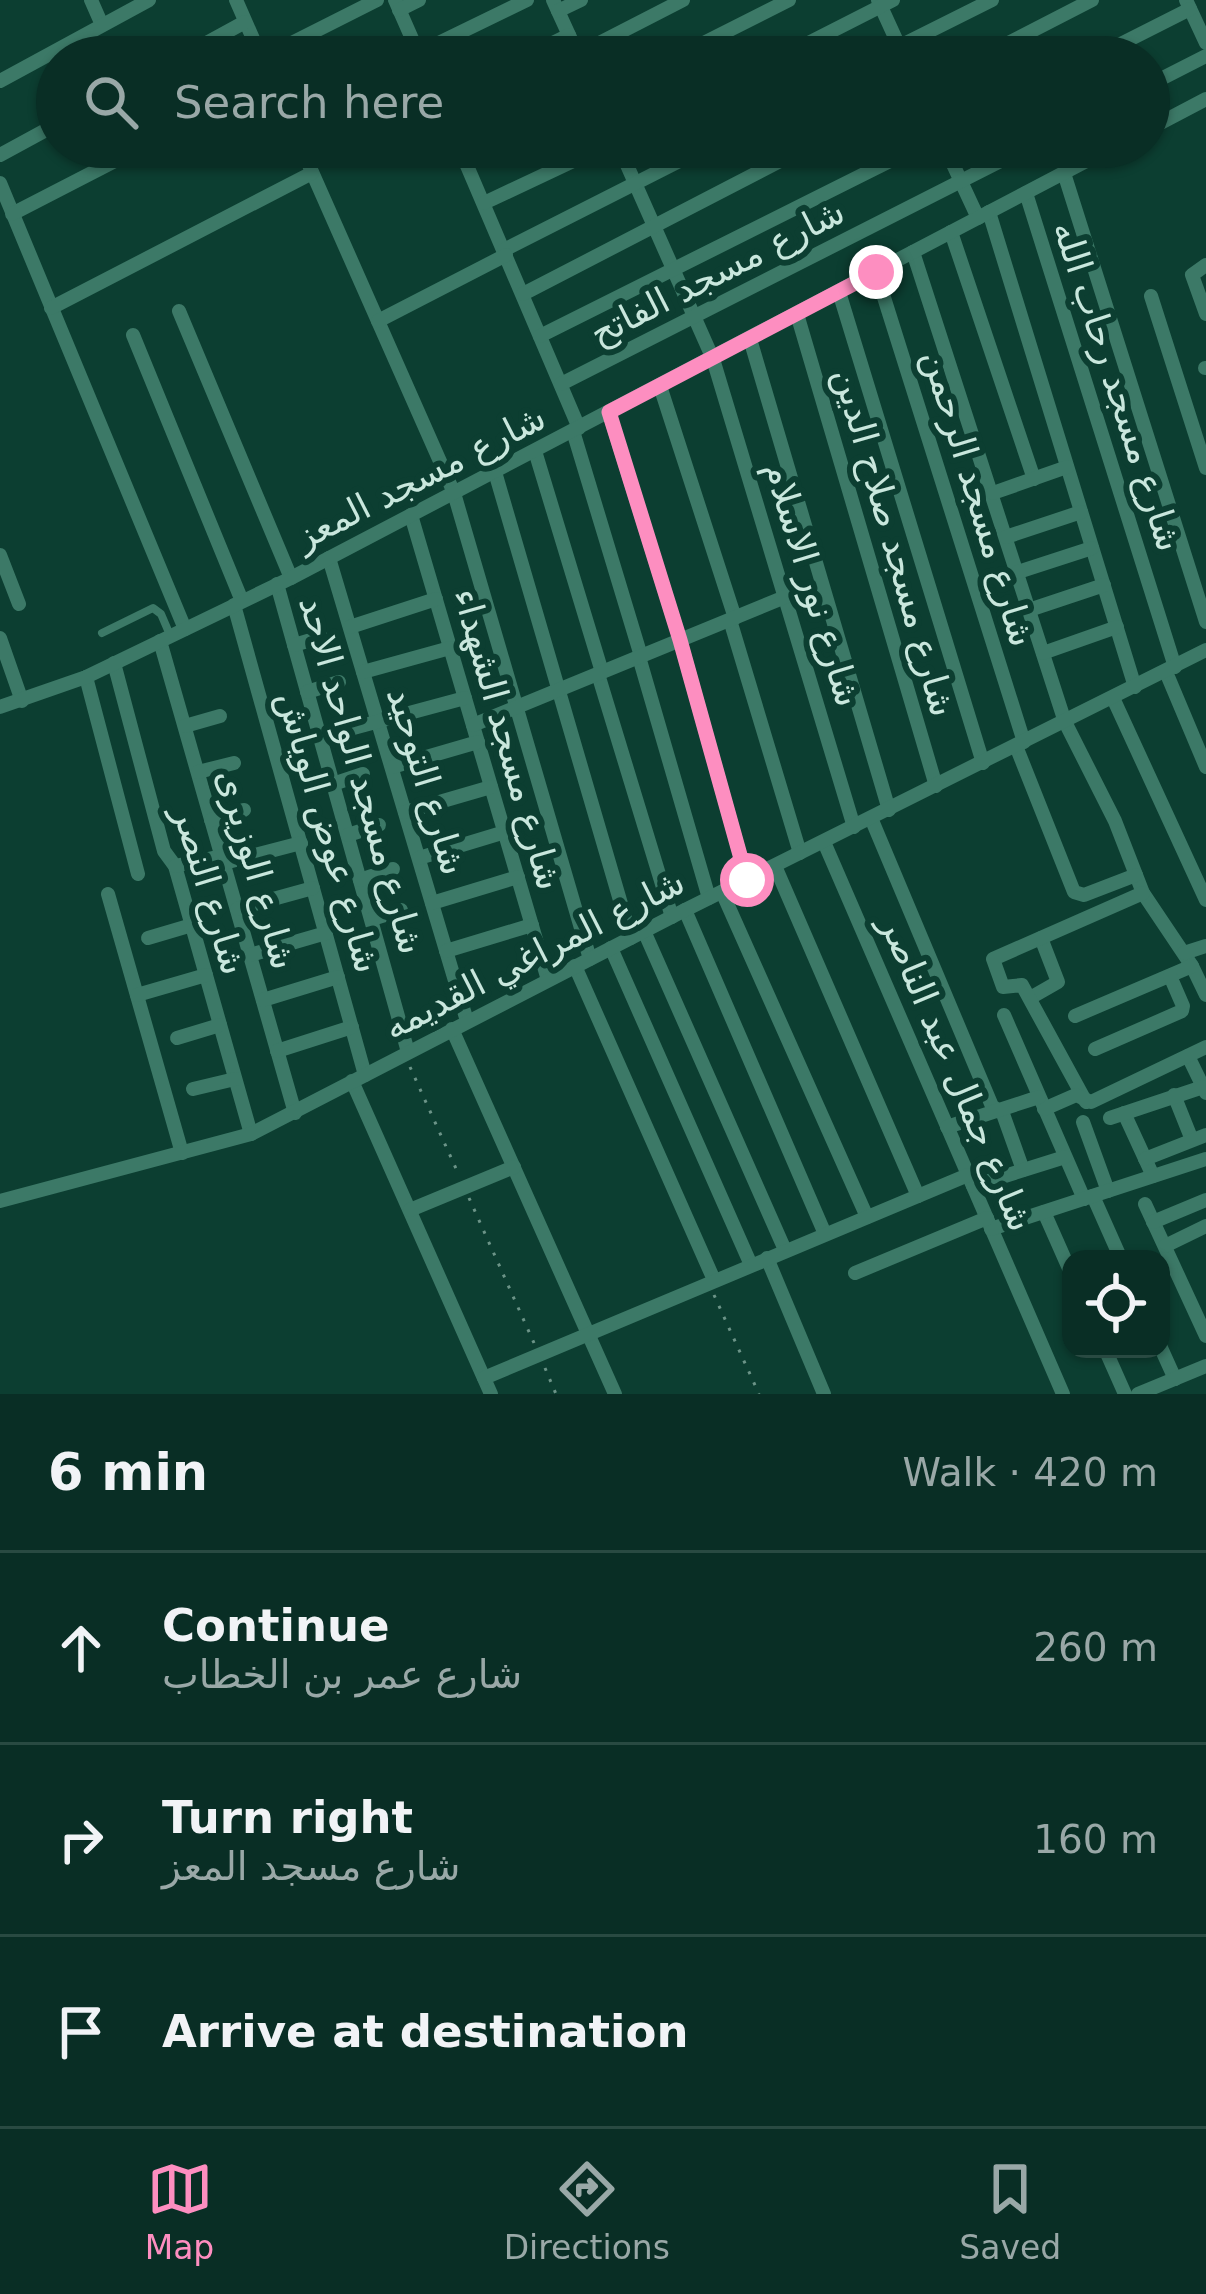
<!DOCTYPE html>
<html lang="en">
<head>
<meta charset="utf-8">
<style>
	body { margin:0; font-family:"DejaVu Sans","Noto Naskh Arabic",sans-serif; background:#12362d; color:#f1f3f6 }
	.controls { position:absolute; right:36px; bottom:36px; display:grid; overflow:hidden; border-radius:24px; box-shadow:0 3px 9px #0004 }
	.controls button { width:108px; height:108px; display:grid; place-items:center; padding:0; border:0; border-bottom:3px solid #294a42; background:#092e25; color:#f1f3f6; font:60px sans-serif }
	.stop { position:absolute; width:36px; height:36px; margin:-27px; border:9px solid #fd8ec0; border-radius:50%; background:#fff }
	.stop.end { background:#fd8ec0; border-color:#fff; box-shadow:0 3px 12px #0008 }
	.list { margin:0; padding:0; list-style:none }
	h2 { display:flex; justify-content:space-between; align-items:center; height:156px; margin:0; padding:0 48px; font-size:51px }
	h2 small { font-size:39px; font-weight:400; color:#99a8a7 }
	.list li { display:grid; grid-template-columns:78px 1fr auto; gap:36px; align-items:center; box-sizing:border-box; height:192px; padding:0 48px; border-top:3px solid #294a42 }
	.list b { display:block; font-size:45px; white-space:nowrap }
	.list p { margin:0; font-size:39px; white-space:nowrap; color:#99a8a7 }
	.list em { font-size:39px; font-style:normal; color:#99a8a7 }
	.icon { flex:none; width:66px; height:66px; fill:none; stroke:currentColor; stroke-width:2; stroke-linecap:round; stroke-linejoin:round }
	.map { position:relative; flex:none; width:1206px; height:1394px; overflow:hidden }
	.search { position:absolute; background:#092e25; box-shadow:0 3px 9px #0004; left:36px; right:36px; top:36px; height:132px; display:flex; align-items:center; gap:30px; box-sizing:border-box; padding:0 42px; border-radius:66px; color:#99a8a7; font-size:45px }
	.sheet { height:732px; background:#092e25 }
	nav { display:flex; justify-content:space-around; align-items:center; box-sizing:border-box; height:168px; border-top:3px solid #294a42; background:#092e25; font-size:33px; color:#99a8a7 }
	nav a { display:grid; justify-items:center; gap:6px }
	nav .on { color:#fd8ec0 }
	.map>svg:first-child { display:block }
	.lines { fill:none; stroke-linecap:round; stroke-linejoin:round }
	.path { stroke:#6c9488; stroke-width:3; stroke-dasharray:3 9; stroke-linecap:butt }
	.service { stroke:#3c7967; stroke-width:8 }
	.minor { stroke:#3c7967; stroke-width:14 }
	.route { stroke:#fd8ec0; stroke-width:15 }
	.labels { text-anchor:middle; dominant-baseline:central; stroke-width:12; stroke-linejoin:round; paint-order:stroke }
	.street-label { font-size:36px; fill:#c9e7dd; stroke:#0c3e31 }
</style>
</head>
<body>
<div class="map">
<svg width="1206" height="1394" viewBox="0 0 1206 1394">
	<rect width="100%" height="100%" fill="#0c3e31"/>
	<g class="lines">
		<g class="path">
			<path d="M410 1067 458 1173"/>
			<path d="M469 1198 534 1343"/>
			<path d="M714 1295 759 1394"/>
			<path d="M545 1368 556 1394"/>
		</g>
		<path class="service" d="M102 633 153 608 161 614 170 635"/>
		<g class="minor">
			<path d="M91 0 102 25"/>
			<path d="M236 0 261 57"/>
			<path d="M395 0 420 57"/>
			<path d="M553 0 579 57"/>
			<path d="M878 0 904 57"/>
			<path d="M1186 0 1206 43"/>
			<path d="M399 10 419 0"/>
			<path d="M558 11 581 0"/>
			<path d="M418 53 527 0"/>
			<path d="M578 54 683 0"/>
			<path d="M181 57 245 22"/>
			<path d="M264 57 377 0"/>
			<path d="M392 57 415 45"/>
			<path d="M524 57 569 35"/>
			<path d="M676 57 789 0"/>
			<path d="M781 57 893 0"/>
			<path d="M878 57 992 0"/>
			<path d="M981 57 1092 0"/>
			<path d="M1095 57 1190 9"/>
			<path d="M0 81 149 0"/>
			<path d="M1149 85 1206 56"/>
			<path d="M1149 129 1206 99"/>
			<path d="M301 147 454 493 590 959"/>
			<path d="M459 147 579 428"/>
			<path d="M619 147 713 359 854 827"/>
			<path d="M945 147 978 218"/>
			<path d="M0 155 57 124"/>
			<path d="M1064 173 1206 622"/>
			<path d="M0 183 185 629"/>
			<path d="M1026 193 1175 667"/>
			<path d="M484 203 603 147"/>
			<path d="M989 212 1135 687"/>
			<path d="M12 214 142 147"/>
			<path d="M951 232 1034 479"/>
			<path d="M504 250 707 147"/>
			<path d="M913 252 1065 722 1115 821 1143 893 1192 966 1206 995"/>
			<path d="M1206 265 1192 275 1206 314"/>
			<path d="M876 272 1024 742"/>
			<path d="M839 292 983 763"/>
			<path d="M523 294 807 147"/>
			<path d="M1151 296 1206 468"/>
			<path d="M51 308 312 173"/>
			<path d="M179 311 291 578"/>
			<path d="M797 314 936 786"/>
			<path d="M378 321 506 255"/>
			<path d="M133 335 242 601"/>
			<path d="M540 336 918 147"/>
			<path d="M750 339 889 810"/>
			<path d="M1205 368H1206"/>
			<path d="M561 384 1028 147"/>
			<path d="M660 386 735 618"/>
			<path d="M609 413 680 640 747 880"/>
			<path d="M573 431 641 656"/>
			<path d="M535 451 602 672"/>
			<path d="M495 472 631 938"/>
			<path d="M993 493 1067 467"/>
			<path d="M411 515 548 980"/>
			<path d="M1006 537 1081 512"/>
			<path d="M0 555 19 604"/>
			<path d="M329 558 467 1021"/>
			<path d="M1018 572 1092 548"/>
			<path d="M277 584 408 1052"/>
			<path d="M234 605 365 1075"/>
			<path d="M1029 610 1104 585"/>
			<path d="M730 620 800 853"/>
			<path d="M350 627 436 599"/>
			<path d="M0 638 22 701"/>
			<path d="M160 641 295 1113"/>
			<path d="M294 645 321 637"/>
			<path d="M1043 653 1117 627"/>
			<path d="M639 657 709 898"/>
			<path d="M114 663 164 851 175 866 251 1134"/>
			<path d="M363 672 450 648"/>
			<path d="M1166 672 1206 767"/>
			<path d="M598 674 672 917"/>
			<path d="M86 677 138 874"/>
			<path d="M307 692 339 682"/>
			<path d="M1113 698 1206 900"/>
			<path d="M0 707 86 677 291 578 1113 147"/>
			<path d="M473 725 785 597"/>
			<path d="M185 726 220 716"/>
			<path d="M320 737 465 698"/>
			<path d="M1016 746 1074 892 1084 895 1136 875"/>
			<path d="M392 767 478 742"/>
			<path d="M198 772 234 763"/>
			<path d="M333 784 363 774"/>
			<path d="M405 812 491 787"/>
			<path d="M871 818 992 1106 1003 1114 1023 1170"/>
			<path d="M211 820 244 810"/>
			<path d="M348 835 379 825"/>
			<path d="M824 842 1063 1394"/>
			<path d="M419 858 505 832"/>
			<path d="M224 863 301 843"/>
			<path d="M175 866 222 856"/>
			<path d="M775 866 918 1196"/>
			<path d="M360 880 393 869"/>
			<path d="M722 892 867 1217"/>
			<path d="M108 894 182 1153"/>
			<path d="M432 903 518 877"/>
			<path d="M237 909 313 888"/>
			<path d="M685 910 825 1234"/>
			<path d="M372 919 401 910"/>
			<path d="M644 931 785 1250"/>
			<path d="M148 938 192 925"/>
			<path d="M611 948 751 1265"/>
			<path d="M446 951 532 925"/>
			<path d="M1184 953 1206 946"/>
			<path d="M250 955 326 933"/>
			<path d="M575 966 714 1280"/>
			<path d="M137 995 206 975"/>
			<path d="M1030 998 1058 982 1041 938"/>
			<path d="M263 1000 338 977"/>
			<path d="M1004 1015 1084 1199"/>
			<path d="M1075 1016 1192 966"/>
			<path d="M452 1029 615 1394"/>
			<path d="M177 1038 220 1025"/>
			<path d="M1095 1049 1182 1011 1183 1006 1170 976"/>
			<path d="M277 1051 352 1027"/>
			<path d="M1188 1056 1206 1093"/>
			<path d="M352 1081 491 1394"/>
			<path d="M193 1089 235 1079"/>
			<path d="M1174 1095 1192 1140"/>
			<path d="M1086 1102 1022 985 1003 987 993 959 1143 893"/>
			<path d="M1044 1109 1076 1095 1091 1102 1206 1047"/>
			<path d="M1124 1113 1153 1176"/>
			<path d="M1110 1118 1203 1087"/>
			<path d="M1083 1122 1108 1191"/>
			<path d="M947 1127 1039 1097"/>
			<path d="M1145 1159 1206 1135"/>
			<path d="M973 1186 1065 1157"/>
			<path d="M1093 1196 1121 1259"/>
			<path d="M0 1201 251 1134 685 910 1206 650"/>
			<path d="M1145 1204 1206 1336"/>
			<path d="M410 1210 514 1167"/>
			<path d="M1044 1212 1071 1273"/>
			<path d="M1153 1222 1206 1200"/>
			<path d="M991 1229 1206 1159"/>
			<path d="M1165 1246 1206 1226"/>
			<path d="M767 1258 824 1394"/>
			<path d="M855 1273 987 1218"/>
			<path d="M1161 1348 1175 1379"/>
			<path d="M1105 1349 1125 1394"/>
			<path d="M484 1378 968 1175"/>
			<path d="M1138 1394 1206 1366"/>
		</g>
	</g>
	<g class="lines">
		<path class="route" d="M747 880 680 640 609 412 876 272"/>
	</g>
	<g class="labels">
		<g class="street-label">
			<text transform="translate(717 272) rotate(-27)">شارع مسجد الفاتح</text>
			<text transform="translate(1118 386) rotate(72)">شارع مسجد رحاب الله</text>
			<text transform="translate(420 477) rotate(-27)">شارع مسجد المعز</text>
			<text transform="translate(979 498) rotate(73)">شارع مسجد الرحمن</text>
			<text transform="translate(895 542) rotate(74)">شارع مسجد صلاح الدين</text>
			<text transform="translate(813 584) rotate(73)">شارع نور الاسلام</text>
			<text transform="translate(508 739) rotate(74)">شارع مسجد الشهداء</text>
			<text transform="translate(362 775) rotate(74)">شارع مسجد الواحد الاحد</text>
			<text transform="translate(427 781) rotate(73)">شارع التوحيد</text>
			<text transform="translate(329 832) rotate(74)">شارع عوض الوياش</text>
			<text transform="translate(257 869) rotate(74)">شارع الوزيرى</text>
			<text transform="translate(210 890) rotate(73)">شارع النصر</text>
			<text transform="translate(534 954) rotate(-27)">شارع المراغي القديمه</text>
			<text transform="translate(957 1073) rotate(67)">شارع جمال عبد الناصر</text>
		</g>
	</g>
</svg>
<div class="controls">
<button><svg class="icon" aria-label="locate" viewBox="0 0 24 24"><circle cx="12" cy="12" r="6"/><path d="M12 2v4M12 18v4M2 12h4M18 12h4"/></svg></button>
</div>
<div class="stop" style="left:747px;top:880px"></div>
<div class="stop end" style="left:876px;top:272px"></div>
<div class="search"><svg class="icon" aria-label="search" viewBox="0 0 24 24"><circle cx="10" cy="10" r="6"/><path d="M15 15l6 6"/></svg>Search here</div>
</div>
<section class="sheet">
<h2>6 min<small>Walk · 420 m</small></h2>
<ul class="list">
<li><svg class="icon" aria-label="ahead" viewBox="0 0 24 24"><path d="M12 20V5M6 11l6-6 6 6"/></svg><div><b>Continue</b><p>شارع عمر بن الخطاب</p></div><em>260 m</em></li>
<li><svg class="icon" aria-label="right" viewBox="0 0 24 24"><path d="M7 20v-9h11M14 6l5 5-5 5"/></svg><div><b>Turn right</b><p>شارع مسجد المعز</p></div><em>160 m</em></li>
<li><svg class="icon" aria-label="arrive" viewBox="0 0 24 24"><path d="M6 21V4h12l-3 4 3 4H6"/></svg><div><b>Arrive at destination</b></div></li>
</ul>
</section>
<nav>
<a class="on"><svg class="icon" aria-label="map" viewBox="0 0 24 24"><path d="M3 6l6-2 6 2 6-2v14l-6 2-6-2-6 2zM9 4v14M15 6v14"/></svg>Map</a>
<a><svg class="icon" aria-label="directions" viewBox="0 0 24 24"><path d="M12 3l9 9-9 9-9-9zM9 14v-3h6M13 9l2 2-2 2"/></svg>Directions</a>
<a><svg class="icon" aria-label="saved" viewBox="0 0 24 24"><path d="M7 4h10v16l-5-4-5 4z"/></svg>Saved</a>
</nav>
</body>
</html>
